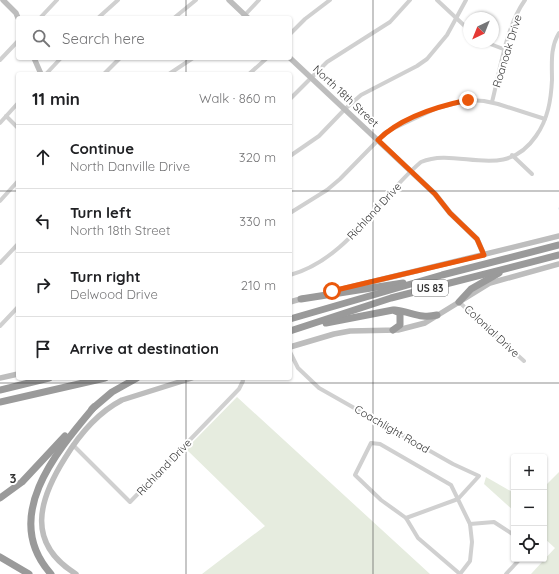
<!DOCTYPE html>
<html lang="en">
<head>
<meta charset="utf-8">
<style>
	body { margin:0; font-family:Quicksand,sans-serif; background:#f2f2f2; color:#202124 }
	.controls { position:absolute; right:12px; bottom:12px; display:grid; overflow:hidden; border-radius:4px; box-shadow:0 1px 3px #0004 }
	.controls button { width:36px; height:36px; display:grid; place-items:center; padding:0; border:0; border-bottom:1px solid #e0e0e0; background:#fff; color:#202124; font:20px sans-serif }
	.compass { position:absolute; left:463px; top:12px; width:36px; height:36px; border-radius:50%; background:#fff; box-shadow:0 1px 3px #0004; rotate:223deg }
	.stop { position:absolute; width:12px; height:12px; margin:-9px; border:3px solid #ea580c; border-radius:50%; background:#fff }
	.stop.end { background:#ea580c; border-color:#fff; box-shadow:0 1px 4px #0008 }
	.list { margin:0; padding:0; list-style:none }
	h2 { display:flex; justify-content:space-between; align-items:center; height:52px; margin:0; padding:0 16px; font-size:17px }
	h2 small { font-size:13px; font-weight:400; color:#757577 }
	.list li { display:grid; grid-template-columns:26px 1fr auto; gap:12px; align-items:center; box-sizing:border-box; height:64px; padding:0 16px; border-top:1px solid #e0e0e0 }
	.list b { display:block; font-size:15px; white-space:nowrap }
	.list p { margin:0; font-size:13px; white-space:nowrap; color:#757577 }
	.list em { font-size:13px; font-style:normal; color:#757577 }
	.icon { flex:none; width:22px; height:22px; fill:none; stroke:currentColor; stroke-width:2; stroke-linecap:round; stroke-linejoin:round }
	.map { position:relative; flex:none; width:559px; height:574px; overflow:hidden }
	.search { position:absolute; background:#fff; box-shadow:0 1px 3px #0004; left:16px; top:16px; width:276px; height:44px; display:flex; align-items:center; gap:10px; box-sizing:border-box; padding:0 14px; border-radius:4px; color:#757577; font-size:15px }
	.panel { position:absolute; background:#fff; box-shadow:0 1px 3px #0004; left:16px; top:72px; width:276px; height:308px; border-radius:4px }
	.map>svg:first-child { display:block }
	.green { fill:#e6ecdf }
	.lines { fill:none; stroke-linecap:round; stroke-linejoin:round }
	.stream { stroke:#cfe2ee; stroke-width:1 }
	.street { stroke:#d0d0d0; stroke-width:4 }
	.secondary { stroke:#bdbdbd; stroke-width:5.5 }
	.highway { stroke:#9a9a9a; stroke-width:7 }
	.route { stroke:#ea580c; stroke-width:5 }
	.grid { fill:none; stroke:#333; stroke-width:1; stroke-opacity:0.55 }
	.labels { text-anchor:middle; dominant-baseline:central; stroke-width:4; stroke-linejoin:round; paint-order:stroke }
	.shield { fill:#fff; stroke:#707070; stroke-width:1 }
	.shield-label { font-size:10px; font-weight:bold; fill:#333 }
	.street-label { font-size:11px; fill:#333; stroke:#fff }
	.grid-label { font-size:13px; text-anchor:middle; font-weight:bold; fill:#333; stroke:#fff; stroke-width:4; stroke-linejoin:round; paint-order:stroke }
</style>
</head>
<body>
<div class="map">
<svg width="559" height="574" viewBox="0 0 559 574">
	<rect width="100%" height="100%" fill="#fff"/>
	<g class="green">
		<path d="M237 397 430 574H202L265 526 186 449Z"/>
		<path d="M559 472V574H531L555 548 544 538V487Z"/>
		<path d="M486 477 514 493V511L484 484Z"/>
	</g>
	<g class="lines">
		<path class="stream" d="M559 208V209"/>
		<g class="street">
			<path d="M437 0 469 30"/>
			<path d="M40 18 57 0"/>
			<path d="M98 18 118 0"/>
			<path d="M174 18 196 0"/>
			<path d="M242 18 259 0"/>
			<path d="M290 34 305 19 330 0"/>
			<path d="M485 42 506 50"/>
			<path d="M0 60 18 41"/>
			<path d="M46 74 61 58"/>
			<path d="M104 74 120 58"/>
			<path d="M169 74 193 58"/>
			<path d="M249 74 267 58"/>
			<path d="M290 99 327 62 390 22 410 0"/>
			<path d="M492 102C500 71 506 26 525 0"/>
			<path d="M6 116 18 128"/>
			<path d="M0 123 18 103"/>
			<path d="M512 155 532 174"/>
			<path d="M290 156 319 136 345 109 361 95 417 66 427 59 447 35 466 0"/>
			<path d="M0 201 18 181"/>
			<path d="M290 213 327 190 340 179 386 132 437 108 469 100 484 101 498 104 545 119"/>
			<path d="M0 263 18 244"/>
			<path d="M290 275C348 259 377 199 421 162 458 146 504 183 536 136 548 119 551 100 552 80 552 64 550 47 559 33"/>
			<path d="M459 302 524 361"/>
			<path d="M0 326 18 307"/>
			<path d="M290 352 298 368 319 388 453 464 479 476 458 499 406 518 381 500 355 475 371 443 380 444 451 485 470 524 472 542 470 561 460 574"/>
			<path d="M73 445 130 502 239 389 243 381 242 378"/>
			<path d="M406 518 418 538 460 574"/>
			<path d="M470 524 494 522 514 535"/>
			<path d="M506 574 520 559"/>
		</g>
		<g class="secondary">
			<path d="M3 0 16 13 18 18"/>
			<path d="M229 0 248 18"/>
			<path d="M34 58 41 74"/>
			<path d="M290 58 435 194 450 213 477 239 484 255"/>
			<path d="M330 292 559 236"/>
			<path d="M290 302 304 298"/>
			<path d="M290 347 334 334 350 331 398 330 425 323 490 283 559 264"/>
			<path d="M0 378 18 374"/>
			<path d="M76 574C26 543 38 501 65 458 79 435 97 413 122 400L192 378"/>
		</g>
		<g class="highway">
			<path d="M301 299 403 283"/>
			<path d="M459 302 471 289 499 273"/>
			<path d="M395 310C412 312 420 319 437 315"/>
			<path d="M290 319 442 275 559 245"/>
			<path d="M326 323 393 310 400 313V325L393 330"/>
			<path d="M290 331 391 298 559 255"/>
			<path d="M0 390 49 378"/>
			<path d="M0 402 105 378"/>
			<path d="M92 409 112 392 137 378"/>
			<path d="M0 498 22 482 65 436"/>
			<path d="M0 557 29 574"/>
			<path d="M51 574C0 517 57 451 94 407"/>
		</g>
	</g>
	<g class="lines">
		<path class="route" d="M332 291 484 255 477 239 450 213 435 194 378 140C400 118 439 106 468 100"/>
	</g>
	<path class="grid" d="M186 0V18M373 0V574M186 58V74M0 191H18M290 191H559M186 378V574M0 383H559"/>
	<g class="labels">
		<rect class="shield" x="412" y="280" width="36" height="16" rx="3"/>
		<g class="shield-label">
			<text x="430" y="288">US 83</text>
		</g>
		<g class="street-label">
			<text transform="translate(507 51) rotate(-73)">Roanoak Drive</text>
			<text transform="translate(346 96) rotate(43)">North 18th Street</text>
			<text transform="translate(374 211) rotate(-47)">Richland Drive</text>
			<text transform="translate(492 331) rotate(43)">Colonial Drive</text>
			<text transform="translate(392 429) rotate(30)">Coachlight Road</text>
			<text transform="translate(164 467) rotate(-46)">Richland Drive</text>
		</g>
	</g>
	<g class="grid-label">
		<text x="13" y="483">3</text>
	</g>
</svg>
<div class="controls">
<button>+</button>
<button>−</button>
<button><svg class="icon" aria-label="locate" viewBox="0 0 24 24"><circle cx="12" cy="12" r="6"/><path d="M12 2v4M12 18v4M2 12h4M18 12h4"/></svg></button>
</div>
<svg class="compass" viewBox="-18 -18 36 36"><path d="M0-13l5 13h-10z" fill="#e53935"/><path d="M0 13l5-13h-10z" fill="#757577"/></svg>
<div class="stop" style="left:332px;top:291px"></div>
<div class="stop end" style="left:468px;top:100px"></div>
<div class="search"><svg class="icon" aria-label="search" viewBox="0 0 24 24"><circle cx="10" cy="10" r="6"/><path d="M15 15l6 6"/></svg>Search here</div>
<section class="panel">
<h2>11 min<small>Walk · 860 m</small></h2>
<ul class="list">
<li><svg class="icon" aria-label="ahead" viewBox="0 0 24 24"><path d="M12 20V5M6 11l6-6 6 6"/></svg><div><b>Continue</b><p>North Danville Drive</p></div><em>320 m</em></li>
<li><svg class="icon" aria-label="left" viewBox="0 0 24 24"><path d="M17 20v-9H6M10 6l-5 5 5 5"/></svg><div><b>Turn left</b><p>North 18th Street</p></div><em>330 m</em></li>
<li><svg class="icon" aria-label="right" viewBox="0 0 24 24"><path d="M7 20v-9h11M14 6l5 5-5 5"/></svg><div><b>Turn right</b><p>Delwood Drive</p></div><em>210 m</em></li>
<li><svg class="icon" aria-label="arrive" viewBox="0 0 24 24"><path d="M6 21V4h12l-3 4 3 4H6"/></svg><div><b>Arrive at destination</b></div></li>
</ul>
</section>
</div>
</body>
</html>
